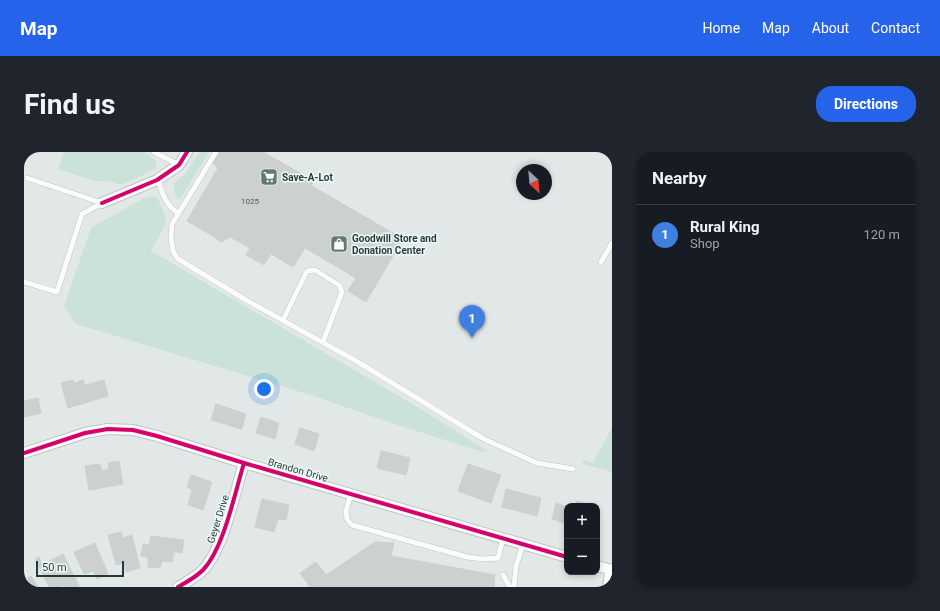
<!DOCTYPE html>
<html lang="en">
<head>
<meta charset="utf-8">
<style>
	body { margin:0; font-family:Roboto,sans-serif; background:#20242c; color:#f1f3f6 }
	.controls { position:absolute; right:12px; bottom:12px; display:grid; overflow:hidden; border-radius:8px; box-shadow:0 2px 6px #0003 }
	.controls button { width:36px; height:36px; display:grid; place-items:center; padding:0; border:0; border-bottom:1px solid #363941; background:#171b24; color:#f1f3f6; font:20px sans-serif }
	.compass { position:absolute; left:492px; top:12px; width:36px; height:36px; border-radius:50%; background:#171b24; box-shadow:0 2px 6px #0003; rotate:154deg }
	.scale { position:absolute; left:12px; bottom:10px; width:88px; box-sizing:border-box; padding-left:4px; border:2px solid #1f3b3a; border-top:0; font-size:11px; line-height:14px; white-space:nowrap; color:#1f3b3a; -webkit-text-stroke:3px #eff7f5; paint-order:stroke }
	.you { position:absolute; left:240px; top:237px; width:14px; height:14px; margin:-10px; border:3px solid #fff; border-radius:50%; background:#1a73e8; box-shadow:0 0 0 6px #1a73e833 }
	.badge { display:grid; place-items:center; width:26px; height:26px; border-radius:50%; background:#2563eb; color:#fff; font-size:13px; font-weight:700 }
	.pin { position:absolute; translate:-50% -33px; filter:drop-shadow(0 1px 2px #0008) }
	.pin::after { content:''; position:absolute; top:21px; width:14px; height:12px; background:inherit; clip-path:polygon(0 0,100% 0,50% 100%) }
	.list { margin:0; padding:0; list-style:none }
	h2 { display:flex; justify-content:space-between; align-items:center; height:52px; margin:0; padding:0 16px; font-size:17px }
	h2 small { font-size:13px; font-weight:400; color:#9ea1a6 }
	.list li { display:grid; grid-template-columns:26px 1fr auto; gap:12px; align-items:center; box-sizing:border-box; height:60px; padding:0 16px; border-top:1px solid #363941 }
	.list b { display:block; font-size:15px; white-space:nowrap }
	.list p { margin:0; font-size:13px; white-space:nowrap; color:#9ea1a6 }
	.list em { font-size:13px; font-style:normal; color:#9ea1a6 }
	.map { position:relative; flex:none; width:588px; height:435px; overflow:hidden; border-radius:16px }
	header { display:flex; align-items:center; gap:24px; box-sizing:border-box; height:56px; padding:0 20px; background:#2563eb; color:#fff }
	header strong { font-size:19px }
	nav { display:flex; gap:22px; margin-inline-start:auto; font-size:14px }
	.intro { display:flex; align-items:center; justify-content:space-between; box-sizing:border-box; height:96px; padding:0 24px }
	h1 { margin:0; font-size:28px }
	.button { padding:10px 18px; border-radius:16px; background:#2563eb; color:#fff; font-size:14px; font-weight:700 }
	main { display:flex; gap:24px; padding:0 24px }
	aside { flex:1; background:#171b24; border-radius:16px; box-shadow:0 2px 6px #0003 }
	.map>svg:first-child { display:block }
	.green { fill:#cae2d7 }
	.building { fill:#ccd1d0; stroke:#cad1d0 }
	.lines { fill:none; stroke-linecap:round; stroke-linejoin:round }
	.lane-casing { stroke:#bfc5c4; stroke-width:6 }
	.street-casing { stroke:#bfc5c4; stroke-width:12 }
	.secondary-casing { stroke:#bdc6c5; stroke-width:16 }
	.lane { stroke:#fbfcfb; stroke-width:5 }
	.street { stroke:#fbfcfb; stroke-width:10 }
	.secondary { stroke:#fbfcfb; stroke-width:14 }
	.cycleway-casing { stroke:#eff7f5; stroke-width:6 }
	.cycleway { stroke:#d6006c; stroke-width:4 }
	.labels { text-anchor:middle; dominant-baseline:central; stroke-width:3; stroke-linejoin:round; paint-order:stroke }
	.number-label { font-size:8px; fill:#4a6060 }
	.poi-label { font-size:10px; font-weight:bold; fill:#1f3b3a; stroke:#eff7f5; text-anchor:start }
	.street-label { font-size:10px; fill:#1f3b3a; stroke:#eff7f5 }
</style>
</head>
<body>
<header>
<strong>Map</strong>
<nav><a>Home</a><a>Map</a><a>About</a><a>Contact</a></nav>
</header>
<div class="intro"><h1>Find us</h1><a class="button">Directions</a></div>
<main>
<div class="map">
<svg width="588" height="435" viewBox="0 0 588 435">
	<rect width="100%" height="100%" fill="#e2e8e7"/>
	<g class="green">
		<path d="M40 0H120C127 5 134 7 132 17L99 32H94L84 29H70L34 17Z"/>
		<path d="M176 0H185L157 46 155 47H153L150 40V31L161 22Z"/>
		<path d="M128 44 134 47 143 69 127 99 395 256 462 298 459 300 367 271 290 244 52 172 40 154 67 76 122 45Z"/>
		<path d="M588 276V320L560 312 558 310 560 308 569 311Z"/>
	</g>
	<g class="building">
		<path d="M195 0H239L290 29 240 113 222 103 226 96 206 85 197 90 189 84 163 69 194 16 188 10Z"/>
		<path d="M288 34 379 87 342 150 324 139 332 126 281 96 269 115 247 102Z"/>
		<path d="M49 228 50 231 59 228 61 233 80 228 84 244 44 256 37 231Z"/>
		<path d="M14 246 17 261 0 265V249Z"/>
		<path d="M192 252 222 262 218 277 187 268Z"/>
		<path d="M237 265 255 271 251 287 232 281Z"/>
		<path d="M276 276 295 282 290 299 271 292Z"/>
		<path d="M357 299 386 306 382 323 353 316Z"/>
		<path d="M95 309 99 332 65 338 61 314 76 312 78 319 85 317 84 311Z"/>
		<path d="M444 312 477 323 467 351 434 339Z"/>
		<path d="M167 323 188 330 179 358 164 353 168 338 163 335Z"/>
		<path d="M482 337 517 346 513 364 478 355Z"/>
		<path d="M238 347 265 353 262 368 254 367 250 380 231 375Z"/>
		<path d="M553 349 563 352V354H551Z"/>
		<path d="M532 351 543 355V372L528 367Z"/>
		<path d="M97 380 99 386 108 383 116 416 102 420 100 411 92 413 84 383Z"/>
		<path d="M127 384 160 388 158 401 150 400 148 410 138 409 136 416 124 415V405L117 404 119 392 125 393Z"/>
		<path d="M351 390 370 391 367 404 471 423 470 435H286L276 421 292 410 302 423Z"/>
		<path d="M71 391 84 422 73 427 69 419 60 422 50 400Z"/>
		<path d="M39 402 55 434 53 435H41L40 433 36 435H25L11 407 15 405 18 413Z"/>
		<path d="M7 424 14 435H0V429Z"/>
	</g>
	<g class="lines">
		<defs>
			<g id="lane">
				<path d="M130 0 155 13"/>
				<path d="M192 0 148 72 147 86 149 99 154 107 222 148 334 210 458 286 513 311 549 317"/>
				<path d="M3 26 78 51"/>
				<path d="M134 28C139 43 141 52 154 61"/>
				<path d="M577 110 588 91"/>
				<path d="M0 130 33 140 58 62 78 51"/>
				<path d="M259 168 283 119 291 118 315 133 318 140 299 190"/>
				<path d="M327 342 322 359 323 367 328 373 443 405 460 407 474 406 479 386"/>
				<path d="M479 423 486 435"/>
				<path d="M490 435 492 414 499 392"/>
			</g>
			<g id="street">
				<path d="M78 51 133 28 155 13 163 0"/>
				<path d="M0 301 61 281 84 277 109 278 133 284 220 311 543 405"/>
				<path d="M573 414 588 418"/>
				<path d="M154 435C163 430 172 425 179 418 200 396 211 340 220 311"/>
			</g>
			<path id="secondary" d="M586 435 588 421"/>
		</defs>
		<use href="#lane" class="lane-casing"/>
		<use href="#street" class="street-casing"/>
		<use href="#secondary" class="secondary-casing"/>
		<use href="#lane" class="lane"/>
		<use href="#street" class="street"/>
		<use href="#secondary" class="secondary"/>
		<defs>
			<g id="cycleway">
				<path d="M78 51 133 28 155 13 163 0"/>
				<path d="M0 301 61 281 84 277 109 278 133 284 220 311 543 405"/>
				<path d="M154 435C163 430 172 425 179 418 200 396 211 340 220 311"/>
			</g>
		</defs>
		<use href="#cycleway" class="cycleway-casing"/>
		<use href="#cycleway" class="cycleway"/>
	</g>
	<defs>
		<symbol id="supermarket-square" viewBox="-11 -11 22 22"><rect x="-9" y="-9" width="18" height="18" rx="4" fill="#637877" stroke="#eff7f5"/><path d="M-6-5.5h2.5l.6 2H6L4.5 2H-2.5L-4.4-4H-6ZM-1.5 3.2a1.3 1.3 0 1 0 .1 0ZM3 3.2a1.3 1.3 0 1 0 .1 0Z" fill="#fff"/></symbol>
		<symbol id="shop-square" viewBox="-11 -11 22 22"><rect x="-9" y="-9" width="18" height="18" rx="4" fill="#637877" stroke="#eff7f5"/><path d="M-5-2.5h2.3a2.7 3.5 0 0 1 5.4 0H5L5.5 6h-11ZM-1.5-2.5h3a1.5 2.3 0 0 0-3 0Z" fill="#fff"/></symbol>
	</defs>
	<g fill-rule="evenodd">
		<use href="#supermarket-square" x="235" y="15" width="20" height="20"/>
		<use href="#shop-square" x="305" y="82" width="20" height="20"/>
	</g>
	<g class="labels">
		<g class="number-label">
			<text x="226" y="49">1025</text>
		</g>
		<g class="poi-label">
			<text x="258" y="25">Save-A-Lot</text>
			<text x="328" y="86">Goodwill Store and<tspan x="328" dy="12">Donation Center</tspan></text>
		</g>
		<g class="street-label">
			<text transform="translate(274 318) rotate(16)">Brandon Drive</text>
			<text transform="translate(194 367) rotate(-72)">Geyer Drive</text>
		</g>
	</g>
</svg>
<div class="controls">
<button>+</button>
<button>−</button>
</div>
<svg class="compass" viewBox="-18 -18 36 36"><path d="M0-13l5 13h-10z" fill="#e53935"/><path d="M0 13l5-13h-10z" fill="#9ea1a6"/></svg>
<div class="scale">50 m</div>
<div class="you"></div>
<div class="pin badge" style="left:448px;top:186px;background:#3f7fe0">1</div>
</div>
<aside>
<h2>Nearby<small></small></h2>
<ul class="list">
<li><span class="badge" style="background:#3f7fe0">1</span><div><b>Rural King</b><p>Shop</p></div><em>120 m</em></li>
</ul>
</aside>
</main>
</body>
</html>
